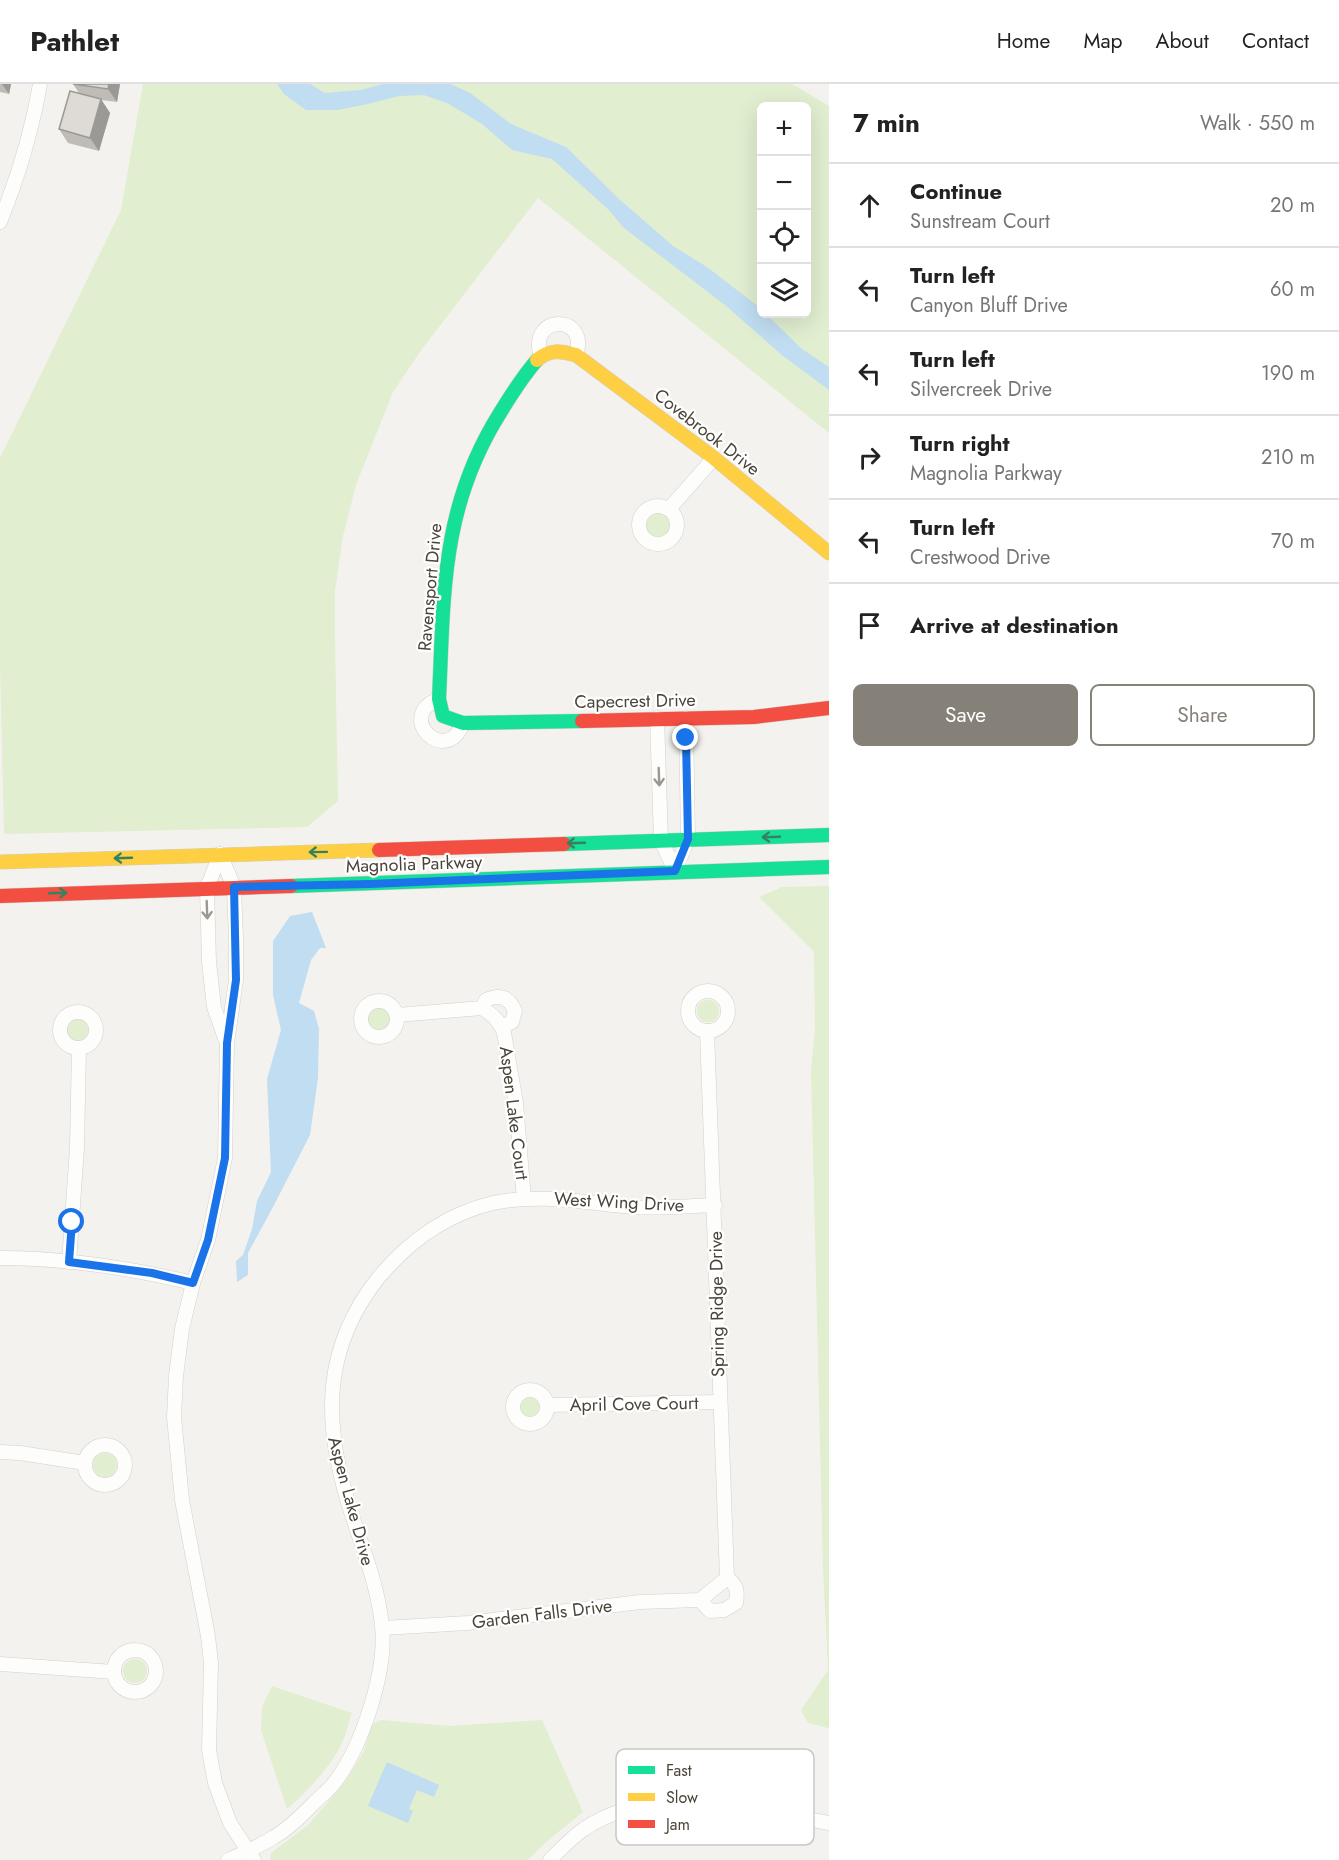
<!DOCTYPE html>
<html lang="en">
<head>
<meta charset="utf-8">
<style>
	body { margin:0; font-family:Jost,sans-serif; background:#f6f6f6; color:#222 }
	.controls { position:absolute; right:18px; top:18px; display:grid; overflow:hidden; border-radius:9px; box-shadow:0 6px 24px #0002 }
	.controls button { width:54px; height:54px; display:grid; place-items:center; padding:0; border:0; border-bottom:2px solid #e0e0e0; background:#fff; color:#222; font:30px sans-serif }
	.stop { position:absolute; width:18px; height:18px; margin:-14px; border:4px solid #1a73e8; border-radius:50%; background:#fff }
	.stop.end { background:#1a73e8; border-color:#fff; box-shadow:0 2px 6px #0008 }
	.list { margin:0; padding:0; list-style:none }
	h2 { display:flex; justify-content:space-between; align-items:center; height:78px; margin:0; padding:0 24px; font-size:26px }
	h2 small { font-size:20px; font-weight:400; color:#767676 }
	.list li { display:grid; grid-template-columns:39px 1fr auto; gap:18px; align-items:center; box-sizing:border-box; height:84px; padding:0 24px; border-top:2px solid #e0e0e0 }
	.list b { display:block; font-size:22px; white-space:nowrap }
	.list p { margin:0; font-size:20px; white-space:nowrap; color:#767676 }
	.list em { font-size:20px; font-style:normal; color:#767676 }
	.actions { display:flex; gap:12px; padding:18px 24px }
	.actions a { flex:1; padding:14px 0; border:2px solid #868178; border-radius:9px; text-align:center; font-size:21px; color:#868178 }
	.actions .main { background:#868178; color:#fff }
	.icon { flex:none; width:33px; height:33px; fill:none; stroke:currentColor; stroke-width:2; stroke-linecap:round; stroke-linejoin:round }
	.map { position:relative; flex:none; width:829px; height:1776px; overflow:hidden }
	header { display:flex; align-items:center; gap:36px; box-sizing:border-box; height:84px; padding:0 30px; background:#fff; border-bottom:2px solid #e0e0e0 }
	header strong { font-size:28px }
	nav { display:flex; gap:33px; margin-inline-start:auto; font-size:21px }
	main { display:flex }
	aside { flex:1; background:#fff }
	.map>svg:first-child { display:block }
	.green { fill:#e1eecf; fill-rule:evenodd }
	.water { fill:#c0ddf1 }
	.lines { fill:none; stroke-linecap:round; stroke-linejoin:round }
	.street-casing { stroke:#d2d0cb; stroke-width:15 }
	.fast-casing { stroke:#d3cfc5; stroke-width:15 }
	.slow-casing { stroke:#d3cfc5; stroke-width:15 }
	.jam-casing { stroke:#d3cfc5; stroke-width:15 }
	.street { stroke:#fdfdfc; stroke-width:14 }
	.fast { stroke:#16e098; stroke-width:14 }
	.slow { stroke:#ffcf43; stroke-width:14 }
	.jam { stroke:#f24e42; stroke-width:14 }
	.wall { fill:#bfbcb8 }
	.shaded-wall { fill:#9b9996 }
	.building { fill:#dedbd6; stroke:#9b9996; stroke-width:1.5 }
	.oneway { stroke:#9b9791 }
	.oneway2 { stroke:#36825f }
	.route { stroke:#1a73e8; stroke-width:8 }
	.labels { text-anchor:middle; dominant-baseline:central; stroke-width:4.5; stroke-linejoin:round; paint-order:stroke }
	.street-label { font-size:18px; fill:#4b4439; stroke:#fff }
	.key { fill:#fff; stroke:#c9c7c4; stroke-width:1.5 }
	.key-label { font-size:16px; fill:#4b4439 }
</style>
</head>
<body>
<header>
<strong>Pathlet</strong>
<nav><a>Home</a><a>Map</a><a>About</a><a>Contact</a></nav>
</header>
<main>
<div class="map">
<svg width="829" height="1776" viewBox="0 0 829 1776">
	<rect width="100%" height="100%" fill="#f4f2ee"/>
	<g class="green">
		<path d="M143 0H792L829 22V349L538 114 422 265 393 308 356 401 343 452 335 507V554L338 717 307 743 4 750 0 579V374L121 126ZM762 22H806V230H762Z"/>
		<circle cx="661" cy="441" r="17"/>
		<path d="M829 802V1644H828L808 1639 801 1626 828 1586 823 1485 811 986 815 945 814 868 759 813 782 803Z"/>
		<circle cx="708" cy="927" r="11"/>
		<circle cx="379" cy="935" r="12"/>
		<circle cx="77" cy="946" r="11"/>
		<circle cx="530" cy="1323" r="11"/>
		<circle cx="105" cy="1381" r="12"/>
		<circle cx="135" cy="1587" r="12"/>
		<path d="M272 1602 352 1629C348 1641 345 1654 339 1665 326 1688 307 1707 287 1725L261 1646 262 1623Z"/>
		<path d="M382 1636 450 1642 542 1636 583 1728 546 1758 528 1776H270L271 1769 308 1741 345 1698 364 1667 372 1640Z"/>
	</g>
	<g class="water">
		<path d="M277 0H310L325 9 360 6 384 0H450L470 9 511 40 566 63 619 115 673 162 707 183 759 223 761 225 762 230H766L802 265 829 283V306L783 272 725 221 624 144 609 126 552 75 512 66 482 40 449 20 424 11 399 12 368 20 338 26H306L284 10Z"/>
		<path d="M312 828 326 864H320L311 876 299 919 314 927 319 945 318 994 310 1051 273 1123 248 1169V1191L237 1198 236 1177 243 1171 252 1145 257 1117 271 1088 267 995 281 946 273 911V857L290 832Z"/>
		<path d="M387 1678 439 1701 434 1713 417 1706 409 1725 413 1727 408 1739 368 1722Z"/>
	</g>
	<g class="lines">
		<defs>
			<g id="street">
				<path d="M0 138C18 93 32 47 40 0"/>
				<path d="M541 272C527 230 590 229 576 271"/>
				<circle cx="658" cy="441" r="19"/>
				<path d="M669 425 714 374"/>
				<path d="M439 615C394 632 446 684 463 639"/>
				<path d="M657 634 661 756 675 787"/>
				<path d="M220 770 234 803 236 855V896L227 959 225 1074 208 1156 193 1199 182 1245 176 1292 174 1333 182 1416 208 1552 211 1579 209 1666 215 1699 230 1739 254 1776"/>
				<path d="M220 770 207 804 209 878 214 923 226 957"/>
				<path d="M675 787 688 755 686 634"/>
				<circle cx="708" cy="927" r="20"/>
				<circle cx="379" cy="935" r="18"/>
				<path d="M482 924 486 916C500 910 509 913 515 927L512 938 502 943"/>
				<circle cx="78" cy="946" r="18"/>
				<path d="M397 931 482 924C493 931 500 937 504 949L516 1019 524 1115"/>
				<path d="M707 947 727 1494"/>
				<path d="M0 1174C65 1174 130 1184 193 1199"/>
				<path d="M69 1178 77 1064 79 964"/>
				<circle cx="530" cy="1323" r="17"/>
				<path d="M548 1321 720 1318"/>
				<circle cx="105" cy="1381" r="20"/>
				<path d="M0 1368 20 1369 85 1379"/>
				<path d="M700 1516 710 1527 724 1526 736 1519C738 1507 737 1501 727 1494"/>
				<path d="M383 1544 468 1539 640 1518 700 1516 727 1494"/>
				<circle cx="135" cy="1587" r="21"/>
				<path d="M0 1580 114 1588"/>
				<path d="M228 1776C244 1769 260 1762 274 1753 290 1744 304 1729 317 1716 323 1710 330 1705 335 1698 362 1662 387 1587 382 1542 378 1499 360 1459 348 1418 323 1336 323 1263 379 1193 409 1157 447 1130 493 1119 539 1109 586 1119 632 1123 659 1125 687 1122 715 1121"/>
				<path d="M550 1776C561 1765 572 1753 584 1745 598 1735 614 1729 630 1724 645 1720 660 1716 675 1714 721 1710 782 1732 829 1739"/>
			</g>
			<g id="fast">
				<path d="M537 276C523 292 511 311 500 329 441 423 444 508 439 615L443 632 463 639 582 637"/>
				<path d="M564 760 829 751"/>
				<path d="M291 802 829 783"/>
			</g>
			<g id="slow">
				<path d="M537 276C550 265 560 267 576 271L714 374 829 469"/>
				<path d="M0 778 379 766"/>
			</g>
			<g id="jam">
				<path d="M582 637 754 633 829 624"/>
				<path d="M379 766 564 760"/>
				<path d="M0 812 291 802"/>
			</g>
		</defs>
		<use href="#street" class="street-casing"/>
		<use href="#fast" class="fast-casing"/>
		<use href="#slow" class="slow-casing"/>
		<use href="#jam" class="jam-casing"/>
		<use href="#street" class="street"/>
		<use href="#fast" class="fast"/>
		<use href="#slow" class="slow"/>
		<use href="#jam" class="jam"/>
	</g>
	<g class="wall">
		<path d="M0 0H11L9 10 0 8Z"/>
		<path d="M73 0H120L117 18 101 16 110 29 99 67 68 59 59 45 79 9Z"/>
	</g>
	<g class="shaded-wall">
		<path d="M2 0H11L9 10Z"/>
		<path d="M109 0H120L117 18 108 5Z"/>
		<path d="M101 15 110 29 99 67 90 54Z"/>
	</g>
	<g class="building">
		<path d="M73 0H109L108 5Z"/>
		<path d="M70 7 101 15 90 54 59 45Z"/>
	</g>
	<defs><path id="oneway-shaft" d="M-6 0H5M1.5-3L5.5 0L1.5 3" fill="none" stroke-width="1.6" stroke-linecap="round" stroke-linejoin="round" transform="scale(1.5)"/></defs>
	<g class="oneway">
		<use href="#oneway-shaft" transform="translate(659 693) rotate(88)"/>
		<use href="#oneway-shaft" transform="translate(207 826) rotate(88)"/>
	</g>
	<g class="oneway2">
		<use href="#oneway-shaft" transform="translate(771 753) rotate(178)"/>
		<use href="#oneway-shaft" transform="translate(576 759) rotate(178)"/>
		<use href="#oneway-shaft" transform="translate(318 768) rotate(179)"/>
		<use href="#oneway-shaft" transform="translate(123 774) rotate(178)"/>
		<use href="#oneway-shaft" transform="translate(58 809) rotate(-2)"/>
	</g>
	<g class="lines">
		<path class="route" d="M72 1138 69 1178 152 1189 193 1199 208 1156 225 1074 227 959 236 896 234 803 370 800 675 787 688 755 686 654"/>
	</g>
	<g class="labels">
		<g class="street-label">
			<text transform="translate(707 348) rotate(38)">Covebrook Drive</text>
			<text transform="translate(430 503) rotate(-85)">Ravensport Drive</text>
			<text transform="translate(635 617) rotate(-1)">Capecrest Drive</text>
			<text transform="translate(414 780) rotate(-2)">Magnolia Parkway</text>
			<text transform="translate(514 1029) rotate(83)">Aspen Lake Court</text>
			<text transform="translate(619 1118) rotate(3)">West Wing Drive</text>
			<text transform="translate(717 1220) rotate(-91)">Spring Ridge Drive</text>
			<text transform="translate(634 1320) rotate(-1)">April Cove Court</text>
			<text transform="translate(351 1417) rotate(75)">Aspen Lake Drive</text>
			<text transform="translate(542 1530) rotate(-7)">Garden Falls Drive</text>
		</g>
	</g>
	<rect x="616" y="1665" width="198" height="96" rx="9" class="key"/>
	<rect x="628" y="1682" width="27" height="8" fill="#16e098"/>
	<rect x="628" y="1709" width="27" height="8" fill="#ffcf43"/>
	<rect x="628" y="1736" width="27" height="8" fill="#f24e42"/>
	<g class="key-label">
		<text x="666" y="1692">Fast</text>
		<text x="666" y="1719">Slow</text>
		<text x="666" y="1746">Jam</text>
	</g>
</svg>
<div class="controls">
<button>+</button>
<button>−</button>
<button><svg class="icon" aria-label="locate" viewBox="0 0 24 24"><circle cx="12" cy="12" r="6"/><path d="M12 2v4M12 18v4M2 12h4M18 12h4"/></svg></button>
<button><svg class="icon" aria-label="layers" viewBox="0 0 24 24"><path d="M12 4l9 5-9 5-9-5zM3 14l9 5 9-5"/></svg></button>
</div>
<div class="stop" style="left:72px;top:1138px"></div>
<div class="stop end" style="left:686px;top:654px"></div>
</div>
<aside>
<h2>7 min<small>Walk · 550 m</small></h2>
<ul class="list">
<li><svg class="icon" aria-label="ahead" viewBox="0 0 24 24"><path d="M12 20V5M6 11l6-6 6 6"/></svg><div><b>Continue</b><p>Sunstream Court</p></div><em>20 m</em></li>
<li><svg class="icon" aria-label="left" viewBox="0 0 24 24"><path d="M17 20v-9H6M10 6l-5 5 5 5"/></svg><div><b>Turn left</b><p>Canyon Bluff Drive</p></div><em>60 m</em></li>
<li><svg class="icon" aria-label="left" viewBox="0 0 24 24"><path d="M17 20v-9H6M10 6l-5 5 5 5"/></svg><div><b>Turn left</b><p>Silvercreek Drive</p></div><em>190 m</em></li>
<li><svg class="icon" aria-label="right" viewBox="0 0 24 24"><path d="M7 20v-9h11M14 6l5 5-5 5"/></svg><div><b>Turn right</b><p>Magnolia Parkway</p></div><em>210 m</em></li>
<li><svg class="icon" aria-label="left" viewBox="0 0 24 24"><path d="M17 20v-9H6M10 6l-5 5 5 5"/></svg><div><b>Turn left</b><p>Crestwood Drive</p></div><em>70 m</em></li>
<li><svg class="icon" aria-label="arrive" viewBox="0 0 24 24"><path d="M6 21V4h12l-3 4 3 4H6"/></svg><div><b>Arrive at destination</b></div></li>
</ul>
<div class="actions"><a class="main">Save</a><a>Share</a></div>
</aside>
</main>
</body>
</html>
